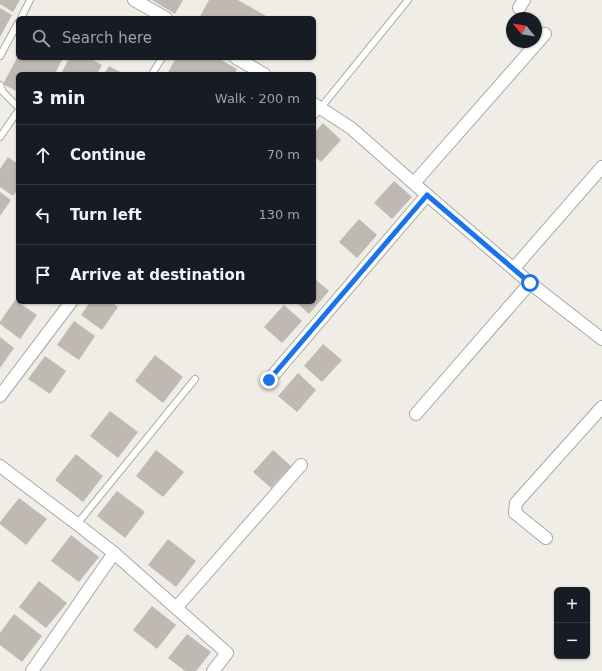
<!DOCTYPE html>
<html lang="en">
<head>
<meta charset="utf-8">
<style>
	body { margin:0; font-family:"DejaVu Sans",sans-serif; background:#20242c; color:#f1f3f6 }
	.controls { position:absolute; right:12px; bottom:12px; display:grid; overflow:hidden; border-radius:6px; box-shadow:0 1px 3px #0004 }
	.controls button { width:36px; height:36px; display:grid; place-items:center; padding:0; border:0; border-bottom:1px solid #363941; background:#171b24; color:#f1f3f6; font:20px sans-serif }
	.compass { position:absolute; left:506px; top:12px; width:36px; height:36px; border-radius:50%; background:#171b24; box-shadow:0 1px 3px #0004; rotate:300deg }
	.stop { position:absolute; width:12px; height:12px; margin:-9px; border:3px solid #1a73e8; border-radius:50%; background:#fff }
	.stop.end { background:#1a73e8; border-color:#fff; box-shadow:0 1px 4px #0008 }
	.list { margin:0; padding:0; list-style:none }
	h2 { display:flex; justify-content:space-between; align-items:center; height:52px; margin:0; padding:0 16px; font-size:17px }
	h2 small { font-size:13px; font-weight:400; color:#9ea1a6 }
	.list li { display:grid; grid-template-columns:26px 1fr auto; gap:12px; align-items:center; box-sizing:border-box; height:60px; padding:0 16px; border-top:1px solid #363941 }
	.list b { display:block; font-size:15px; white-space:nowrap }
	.list em { font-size:13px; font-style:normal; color:#9ea1a6 }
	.icon { flex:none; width:22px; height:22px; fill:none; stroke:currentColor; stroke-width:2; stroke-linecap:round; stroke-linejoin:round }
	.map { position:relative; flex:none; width:602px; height:671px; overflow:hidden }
	.search { position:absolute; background:#171b24; box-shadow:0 1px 3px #0004; left:16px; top:16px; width:300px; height:44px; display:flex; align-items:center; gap:10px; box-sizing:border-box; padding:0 14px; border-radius:6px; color:#9ea1a6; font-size:15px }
	.panel { position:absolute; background:#171b24; box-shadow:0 1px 3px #0004; left:16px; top:72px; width:300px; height:232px; border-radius:6px }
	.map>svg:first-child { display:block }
	.building { fill:#c0b9b3 }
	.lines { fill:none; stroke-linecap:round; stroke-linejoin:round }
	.service-casing { stroke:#a7a7a7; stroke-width:8 }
	.minor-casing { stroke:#a7a7a7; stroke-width:14 }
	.service { stroke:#fff; stroke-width:6 }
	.minor { stroke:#fff; stroke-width:12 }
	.route { stroke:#1a73e8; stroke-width:5 }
</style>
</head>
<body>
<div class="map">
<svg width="602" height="671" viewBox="0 0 602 671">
	<rect width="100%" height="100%" fill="#f0ede7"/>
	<g class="building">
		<path d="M0 0H20L13 12 0 4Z"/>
		<path d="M152 0H183L175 14Z"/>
		<path d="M209 0H238L266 16 264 18H199Z"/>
		<path d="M0 8 12 15 0 37Z"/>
		<path d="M17 58H63L55 74H18V92L3 84Z"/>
		<path d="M69 58H89L102 65 97 74H61Z"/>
		<path d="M176 58H218L237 69 235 74H167Z"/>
		<path d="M109 66 124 74H104Z"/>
		<path d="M323 123 341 140 321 162 314 156V133Z"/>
		<path d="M8 157 18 164V189L13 196 0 187V169Z"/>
		<path d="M394 181 412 197 392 219 374 203Z"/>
		<path d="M0 192 11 200 0 216Z"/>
		<path d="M359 219 377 235 357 258 339 242Z"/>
		<path d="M314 278 329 291 309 314 296 302H314Z"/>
		<path d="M15 300 37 315 20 339 0 324V322Z"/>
		<path d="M90 302H112L118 307 102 330 81 315Z"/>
		<path d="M284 305 302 321 282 343 264 327Z"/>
		<path d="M74 321 95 336 79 360 57 345Z"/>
		<path d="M0 337 14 348 0 368Z"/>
		<path d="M323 344 342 360 322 382 304 366Z"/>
		<path d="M155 355 183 377 163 403 135 381Z"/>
		<path d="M45 356 66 371 50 394 28 379Z"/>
		<path d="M298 373 316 390 297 412 278 396Z"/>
		<path d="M110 411 138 432 118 458 90 436Z"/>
		<path d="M156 450 184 472 163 497 136 476Z"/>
		<path d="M273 450 291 466 271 488 253 472Z"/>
		<path d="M76 454 103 476 83 502 55 480Z"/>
		<path d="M117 491 145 512 125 538 97 516Z"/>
		<path d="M19 498 47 519 26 545 0 524V522Z"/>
		<path d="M71 535 99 557 79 582 51 561Z"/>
		<path d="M168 539 196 561 176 587 148 565Z"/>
		<path d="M39 581 67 603 46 628 19 607Z"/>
		<path d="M152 606 176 625 157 649 133 630Z"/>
		<path d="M14 614 42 636 22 662 0 645V633Z"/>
		<path d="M187 634 211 652 196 671H185L168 658Z"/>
	</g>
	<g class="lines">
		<defs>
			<g id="service">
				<path d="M21 18 30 0"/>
				<path d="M0 56 18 23"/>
				<path d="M152 74 162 58"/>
				<path d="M0 85 3 92 18 107"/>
				<path d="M314 116 408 0"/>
				<path d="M0 137 18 111"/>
				<path d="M77 524 195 379"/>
			</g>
			<g id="minor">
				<path d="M134 0 166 18"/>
				<path d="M519 8 524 0"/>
				<path d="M236 58 264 74"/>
				<path d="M414 183 545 34"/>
				<path d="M427 195 530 283 602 339"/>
				<path d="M514 268 602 167"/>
				<path d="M269 380 427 195 351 128 314 104"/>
				<path d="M0 396 71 302"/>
				<path d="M416 414 530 283"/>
				<path d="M0 466 77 524 114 553 227 653 213 671"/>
				<path d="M546 538 515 513 516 503 602 407"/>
				<path d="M176 608 301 465"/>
				<path d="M32 671 114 553"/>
			</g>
		</defs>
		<use href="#service" class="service-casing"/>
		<use href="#minor" class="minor-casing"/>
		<use href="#service" class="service"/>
		<use href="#minor" class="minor"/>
	</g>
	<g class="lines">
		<path class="route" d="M269 380 427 195 530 283"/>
	</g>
</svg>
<div class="controls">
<button>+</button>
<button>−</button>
</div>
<svg class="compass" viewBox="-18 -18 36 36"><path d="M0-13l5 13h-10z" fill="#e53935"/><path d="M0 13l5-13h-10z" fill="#9ea1a6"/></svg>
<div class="stop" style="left:530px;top:283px"></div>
<div class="stop end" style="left:269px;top:380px"></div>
<div class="search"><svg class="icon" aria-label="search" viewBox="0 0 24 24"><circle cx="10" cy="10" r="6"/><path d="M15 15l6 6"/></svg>Search here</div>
<section class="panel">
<h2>3 min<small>Walk · 200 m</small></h2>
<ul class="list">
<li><svg class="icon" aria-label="ahead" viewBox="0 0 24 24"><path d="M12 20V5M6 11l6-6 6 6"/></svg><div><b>Continue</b></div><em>70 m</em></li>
<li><svg class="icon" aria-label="left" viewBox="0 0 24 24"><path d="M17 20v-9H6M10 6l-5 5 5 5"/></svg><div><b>Turn left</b></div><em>130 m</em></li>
<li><svg class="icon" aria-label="arrive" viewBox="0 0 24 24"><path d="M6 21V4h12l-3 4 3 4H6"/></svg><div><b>Arrive at destination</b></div></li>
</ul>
</section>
</div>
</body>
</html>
